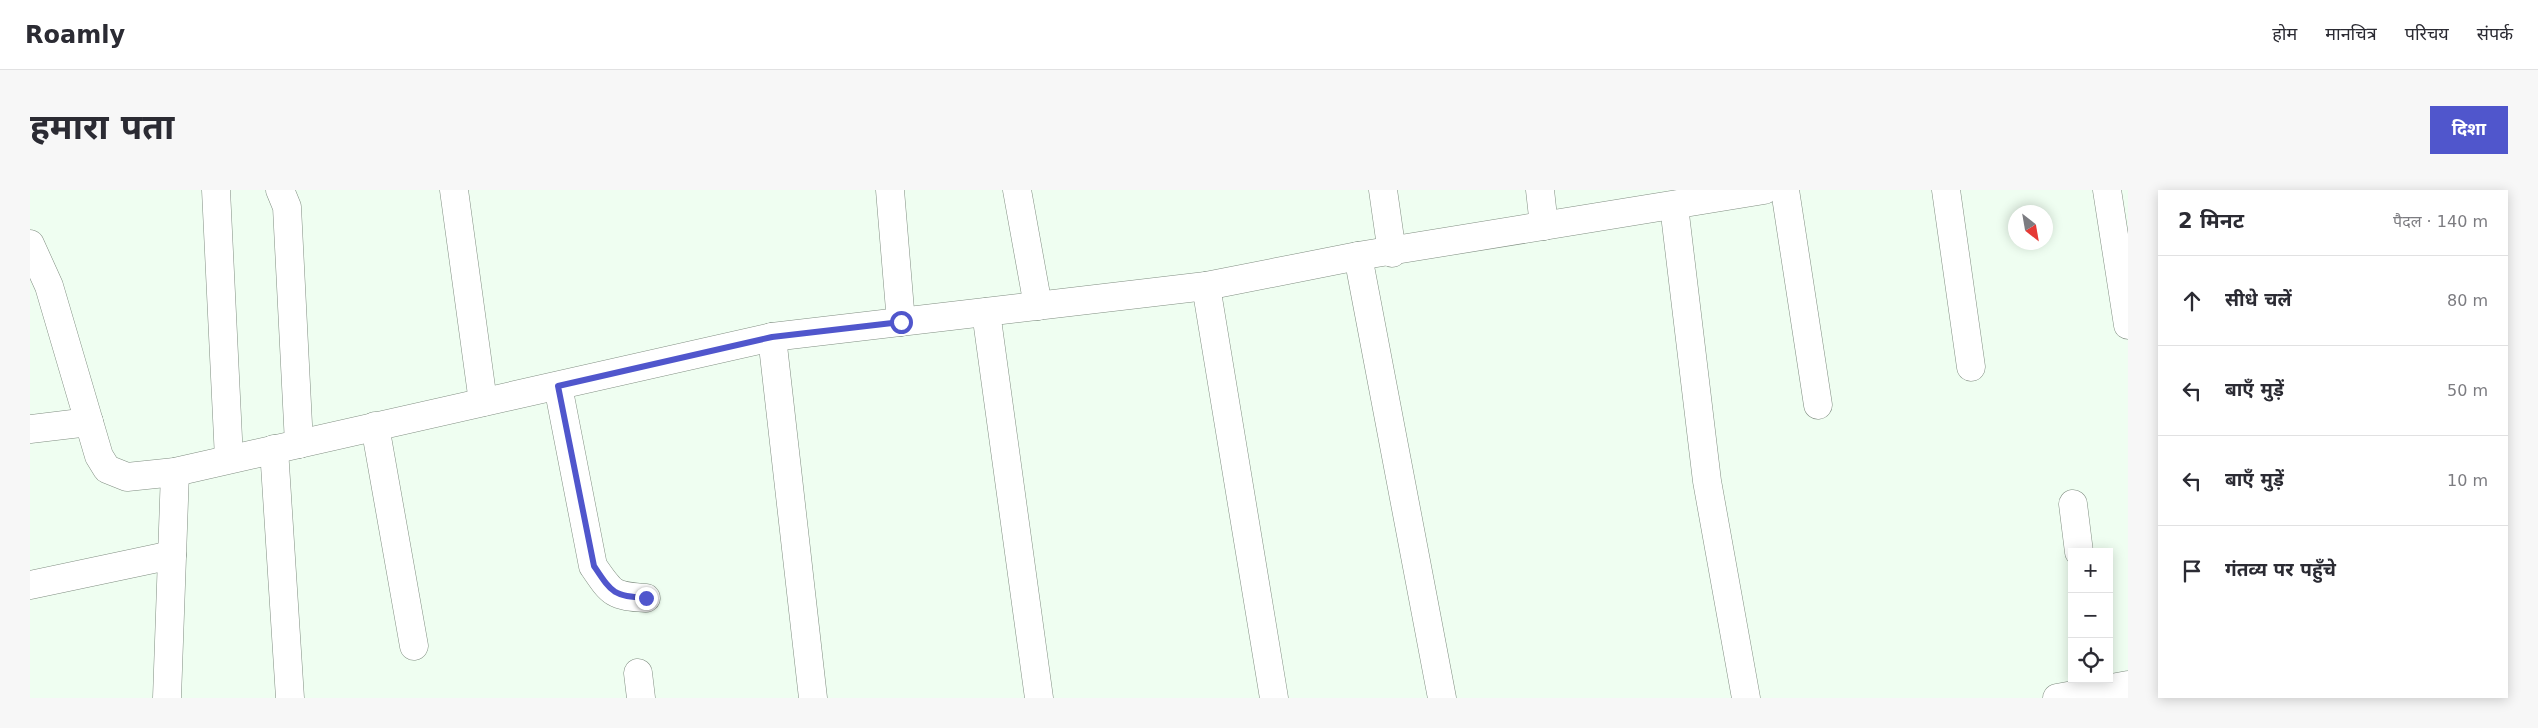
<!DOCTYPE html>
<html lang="hi">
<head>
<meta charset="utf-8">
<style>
	body { margin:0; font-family:"DejaVu Sans","Noto Sans Devanagari",sans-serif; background:#f7f7f7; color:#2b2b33 }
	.controls { position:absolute; right:15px; bottom:15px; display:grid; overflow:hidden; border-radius:0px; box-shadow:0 2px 12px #0003 }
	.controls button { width:45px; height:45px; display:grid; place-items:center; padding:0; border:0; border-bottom:1px solid #e1e1e2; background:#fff; color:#2b2b33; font:25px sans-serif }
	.compass { position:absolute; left:1978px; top:15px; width:45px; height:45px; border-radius:50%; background:#fff; box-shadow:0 2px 12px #0003; rotate:149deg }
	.stop { position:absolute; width:15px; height:15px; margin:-11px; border:4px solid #5056cc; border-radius:50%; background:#fff }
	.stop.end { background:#5056cc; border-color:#fff; box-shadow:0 1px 5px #0008 }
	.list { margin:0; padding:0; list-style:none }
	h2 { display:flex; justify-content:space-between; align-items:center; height:65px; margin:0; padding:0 20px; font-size:21px }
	h2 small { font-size:16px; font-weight:400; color:#7c7c81 }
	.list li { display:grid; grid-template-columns:32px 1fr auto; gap:15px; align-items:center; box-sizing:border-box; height:90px; padding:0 20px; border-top:1px solid #e1e1e2 }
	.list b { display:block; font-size:19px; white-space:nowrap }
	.list em { font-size:16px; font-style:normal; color:#7c7c81 }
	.icon { flex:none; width:28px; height:28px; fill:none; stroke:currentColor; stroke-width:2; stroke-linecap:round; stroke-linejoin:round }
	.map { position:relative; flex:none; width:2098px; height:508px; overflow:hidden; border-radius:0px }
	header { display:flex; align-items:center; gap:30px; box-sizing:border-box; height:70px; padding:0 25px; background:#fff; border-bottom:1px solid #e1e1e2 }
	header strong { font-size:24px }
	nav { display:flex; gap:28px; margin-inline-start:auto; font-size:18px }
	.intro { display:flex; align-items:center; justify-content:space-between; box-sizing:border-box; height:120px; padding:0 30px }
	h1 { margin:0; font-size:35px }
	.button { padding:12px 22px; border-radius:0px; background:#5056cc; color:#fff; font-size:18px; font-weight:700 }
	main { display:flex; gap:30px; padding:0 30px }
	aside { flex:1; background:#fff; border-radius:0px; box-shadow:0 2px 12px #0003 }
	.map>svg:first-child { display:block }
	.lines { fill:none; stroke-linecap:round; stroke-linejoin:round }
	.minor-casing { stroke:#818e82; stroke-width:29 }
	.minor { stroke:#fff; stroke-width:28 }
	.route { stroke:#5056cc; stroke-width:6 }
</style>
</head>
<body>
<header>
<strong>Roamly</strong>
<nav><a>होम</a><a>मानचित्र</a><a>परिचय</a><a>संपर्क</a></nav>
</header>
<div class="intro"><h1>हमारा पता</h1><a class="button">दिशा</a></div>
<main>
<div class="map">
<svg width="2098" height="508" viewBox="0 0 2098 508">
	<rect width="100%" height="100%" fill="#effef1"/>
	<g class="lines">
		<defs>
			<g id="minor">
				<path d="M186 0 199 269"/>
				<path d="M250 0 257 17 269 254"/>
				<path d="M424 0 453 212"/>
				<path d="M860 0 871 132"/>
				<path d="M987 0 1008 116"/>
				<path d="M1353 0 1362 63"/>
				<path d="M1510 0 1514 36"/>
				<path d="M1755 0 1788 215"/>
				<path d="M1916 0 1941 177"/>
				<path d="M2077 0 2098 135"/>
				<path d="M1644 16 1677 291 1716 508"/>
				<path d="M0 54 19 96 69 266 77 279 97 287 145 282 742 147 1176 96 1328 66 1734 0"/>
				<path d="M1328 66 1412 508"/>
				<path d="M1176 96 1244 508"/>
				<path d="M956 122 1009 508"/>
				<path d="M742 147 783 508"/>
				<path d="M528 196 563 376C582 404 583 406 616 408"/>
				<path d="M345 236 384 456"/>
				<path d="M0 239 59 232"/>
				<path d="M244 259 260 508"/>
				<path d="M2043 314 2049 362"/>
				<path d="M0 395 142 365"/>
				<path d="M608 483 611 508"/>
				<path d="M137 508 145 282"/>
				<path d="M2027 508 2098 495"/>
			</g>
		</defs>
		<use href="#minor" class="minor-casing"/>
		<use href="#minor" class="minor"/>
	</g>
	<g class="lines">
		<path class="route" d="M616 408C583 406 582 403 564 376L528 196 742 147 871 132"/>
	</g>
</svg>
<div class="controls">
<button>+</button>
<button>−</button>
<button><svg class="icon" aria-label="locate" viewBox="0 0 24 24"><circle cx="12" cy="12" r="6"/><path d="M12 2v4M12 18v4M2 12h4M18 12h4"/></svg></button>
</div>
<svg class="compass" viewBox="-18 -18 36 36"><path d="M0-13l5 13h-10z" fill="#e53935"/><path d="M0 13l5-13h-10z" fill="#7c7c81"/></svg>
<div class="stop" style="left:871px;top:132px"></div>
<div class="stop end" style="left:616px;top:408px"></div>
</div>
<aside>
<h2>2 मिनट<small>पैदल · 140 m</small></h2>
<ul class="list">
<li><svg class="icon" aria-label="ahead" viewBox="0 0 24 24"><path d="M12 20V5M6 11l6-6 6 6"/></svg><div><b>सीधे चलें</b></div><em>80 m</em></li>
<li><svg class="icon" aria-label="left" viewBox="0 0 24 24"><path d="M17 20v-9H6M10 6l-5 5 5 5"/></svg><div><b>बाएँ मुड़ें</b></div><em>50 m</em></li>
<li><svg class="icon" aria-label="left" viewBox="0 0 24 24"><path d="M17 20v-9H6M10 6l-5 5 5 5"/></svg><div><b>बाएँ मुड़ें</b></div><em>10 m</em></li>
<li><svg class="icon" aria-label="arrive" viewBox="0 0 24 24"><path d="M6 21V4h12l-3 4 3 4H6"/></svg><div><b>गंतव्य पर पहुँचे</b></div></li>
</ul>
</aside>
</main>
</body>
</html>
